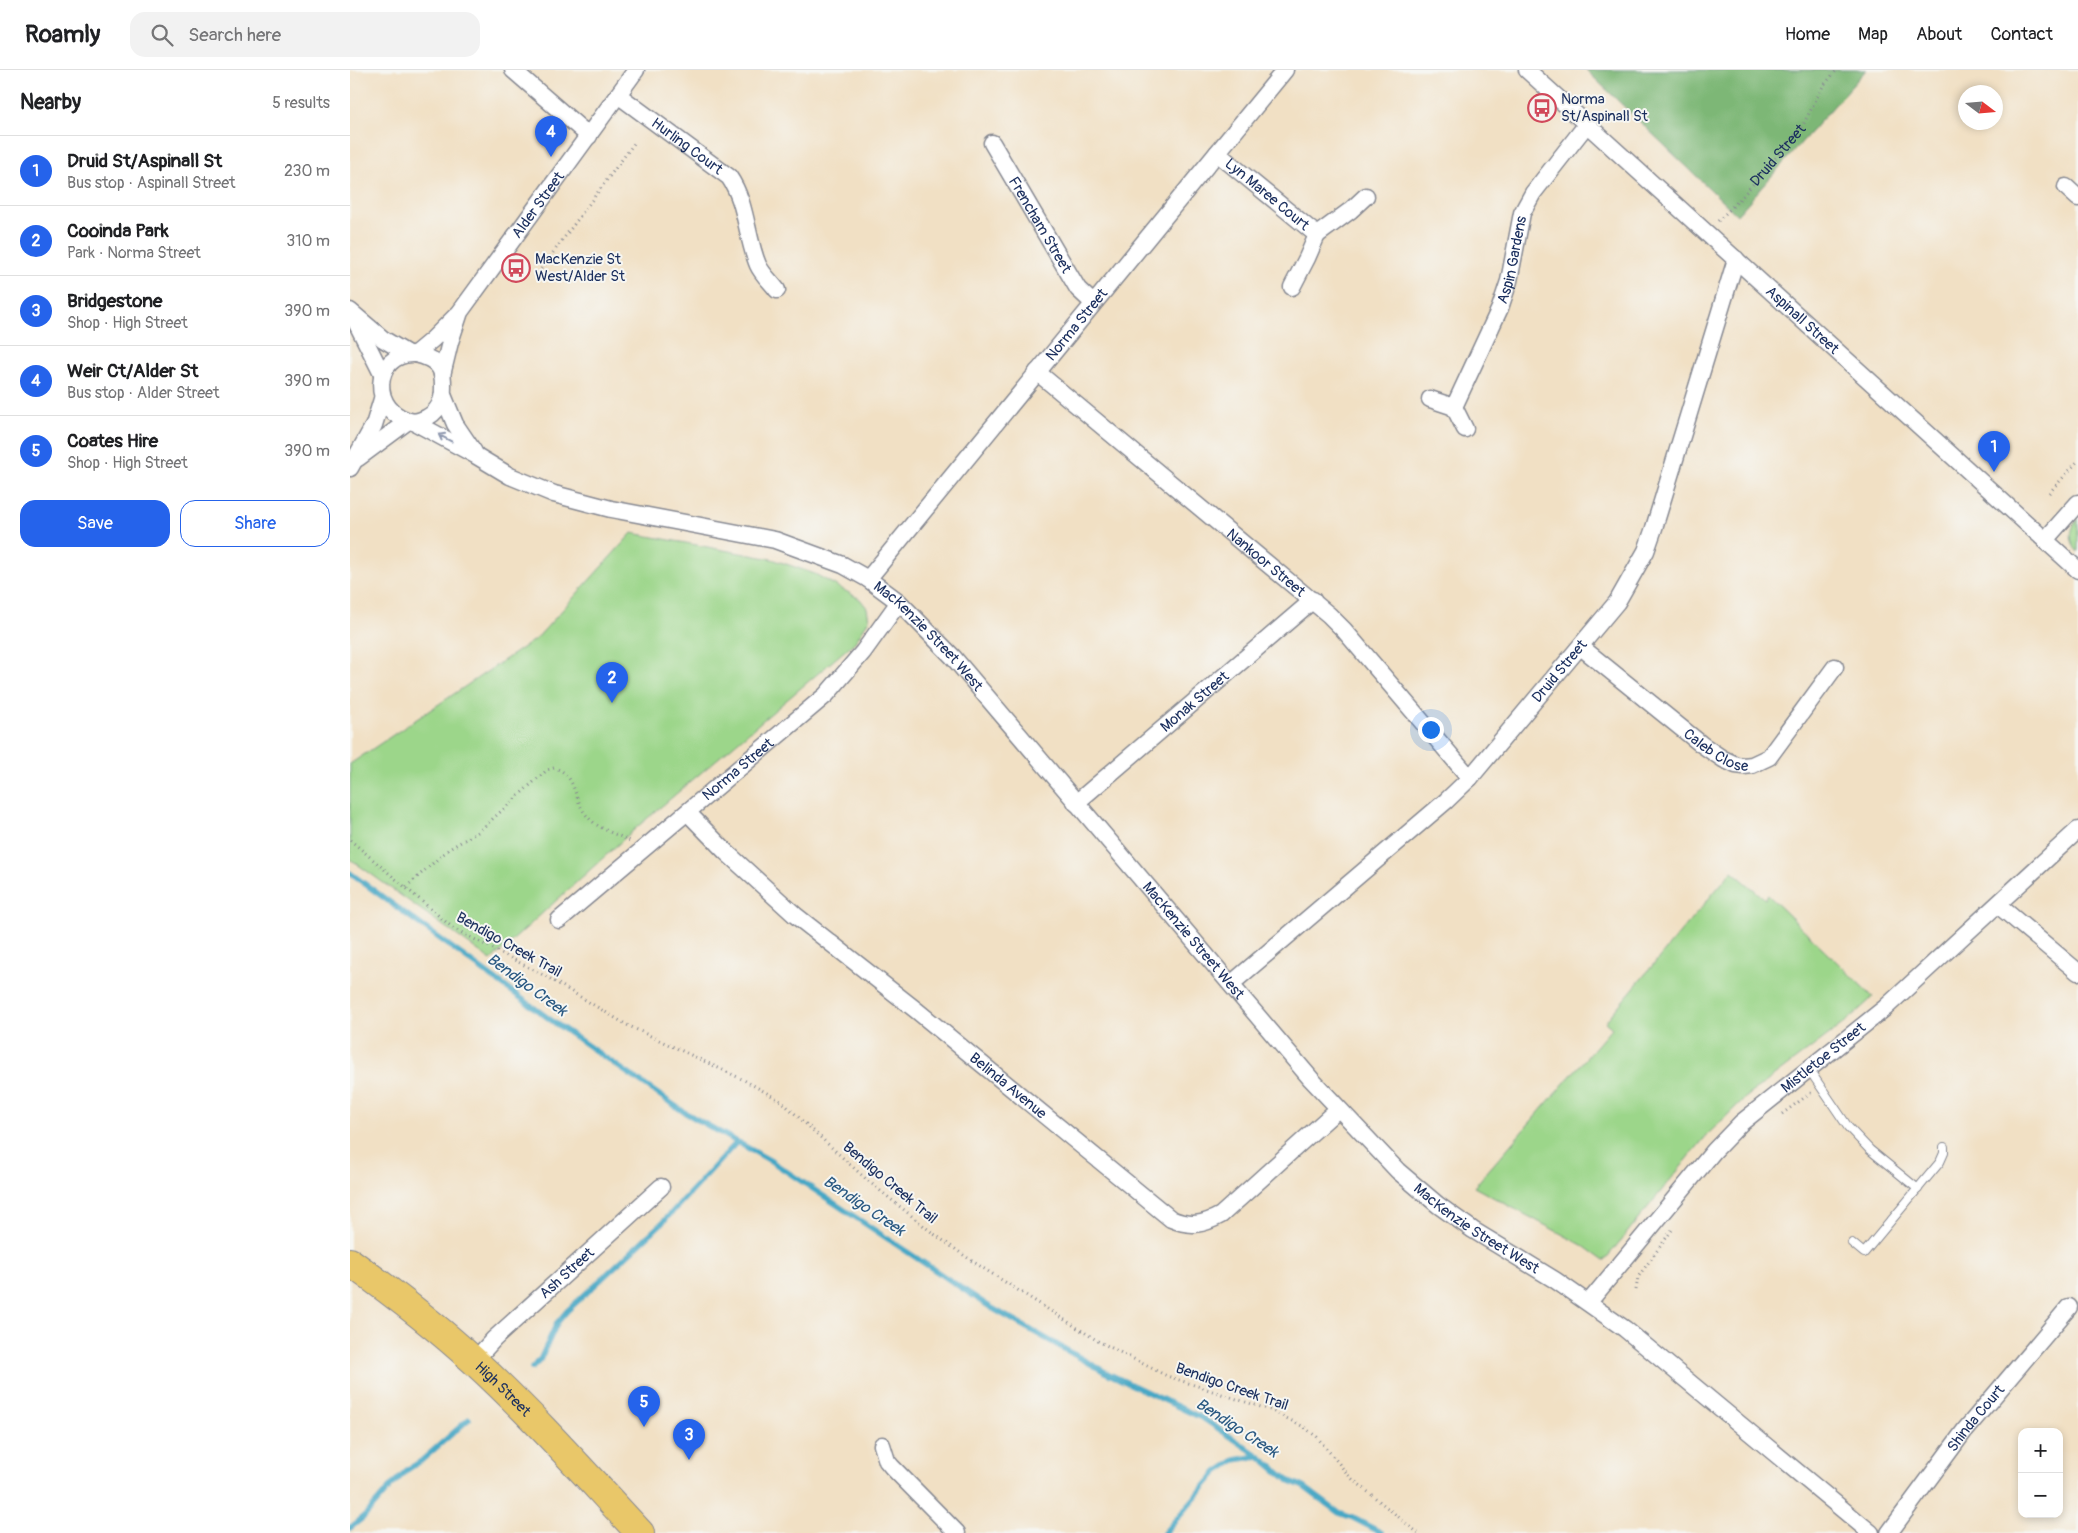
<!DOCTYPE html>
<html lang="en">
<head>
<meta charset="utf-8">
<style>
	body { margin:0; font-family:Pangolin,sans-serif; background:#f2f2f2; color:#202124 }
	.controls { position:absolute; right:15px; bottom:15px; display:grid; overflow:hidden; border-radius:10px; box-shadow:0 2px 8px #0003 }
	.controls button { width:45px; height:45px; display:grid; place-items:center; padding:0; border:0; border-bottom:1px solid #e0e0e0; background:#fff; color:#202124; font:25px sans-serif }
	.compass { position:absolute; left:1608px; top:15px; width:45px; height:45px; border-radius:50%; background:#fff; box-shadow:0 2px 8px #0003; rotate:106deg }
	.you { position:absolute; left:1080px; top:659px; width:18px; height:18px; margin:-12px; border:4px solid #fff; border-radius:50%; background:#1a73e8; box-shadow:0 0 0 8px #1a73e833 }
	.badge { display:grid; place-items:center; width:32px; height:32px; border-radius:50%; background:#2563eb; color:#fff; font-size:16px; font-weight:700 }
	.pin { position:absolute; translate:-50% -41px; filter:drop-shadow(0 1px 2px #0008) }
	.pin::after { content:''; position:absolute; top:26px; width:18px; height:15px; background:inherit; clip-path:polygon(0 0,100% 0,50% 100%) }
	.list { margin:0; padding:0; list-style:none }
	h2 { display:flex; justify-content:space-between; align-items:center; height:65px; margin:0; padding:0 20px; font-size:21px }
	h2 small { font-size:16px; font-weight:400; color:#757577 }
	.list li { display:grid; grid-template-columns:32px 1fr auto; gap:15px; align-items:center; box-sizing:border-box; height:70px; padding:0 20px; border-top:1px solid #e0e0e0 }
	.list b { display:block; font-size:19px; white-space:nowrap }
	.list p { margin:0; font-size:16px; white-space:nowrap; color:#757577 }
	.list em { font-size:16px; font-style:normal; color:#757577 }
	.actions { display:flex; gap:10px; padding:15px 20px }
	.actions a { flex:1; padding:11px 0; border:1px solid #2563eb; border-radius:15px; text-align:center; font-size:18px; color:#2563eb }
	.actions .main { background:#2563eb; color:#fff }
	.icon { flex:none; width:28px; height:28px; fill:none; stroke:currentColor; stroke-width:2; stroke-linecap:round; stroke-linejoin:round }
	.map { position:relative; flex:none; width:1728px; height:1463px; overflow:hidden }
	header { display:flex; align-items:center; gap:30px; box-sizing:border-box; height:70px; padding:0 25px; background:#fff; border-bottom:1px solid #e0e0e0 }
	header strong { font-size:24px }
	nav { display:flex; gap:28px; margin-inline-start:auto; font-size:18px }
	.search { width:350px; height:45px; background:#f2f2f2; display:flex; align-items:center; gap:12px; box-sizing:border-box; padding:0 18px; border-radius:15px; color:#757577; font-size:19px }
	main { display:flex }
	aside { flex:1; background:#fff }
	.map>svg:first-child { display:block }
	.green { fill:#9cd68a; stroke:#5c8274 }
	.forest { fill:#7db776; stroke:#4c736a }
	.lines { fill:none; stroke-linecap:round; stroke-linejoin:round }
	.stream { stroke:#46a7c5; stroke-width:5.5 }
	.lane-casing { stroke:#868891; stroke-width:10 }
	.street-casing { stroke:#868891; stroke-width:19 }
	.highway-casing { stroke:#868891; stroke-width:30 }
	.path { stroke:#868891; stroke-width:3; stroke-dasharray:1 4; stroke-linecap:butt }
	.lane { stroke:#fff; stroke-width:8 }
	.street { stroke:#fff; stroke-width:16 }
	.highway { stroke:#e9c769; stroke-width:28 }
	.oneway { stroke:#8d97ae }
	.labels { text-anchor:middle; dominant-baseline:central; stroke-width:4; stroke-linejoin:round; paint-order:stroke }
	.poi-label { font-size:15px; fill:#1b2f5e; stroke:#f6f6f2; text-anchor:start }
	.street-label { font-size:15px; fill:#1b2f5e; stroke:#f6f6f2 }
	.water-label { font-size:16px; font-style:italic; fill:#2a5982; stroke:#f6f6f2 }
</style>
</head>
<body>
<header>
<strong>Roamly</strong>
<div class="search"><svg class="icon" aria-label="search" viewBox="0 0 24 24"><circle cx="10" cy="10" r="6"/><path d="M15 15l6 6"/></svg>Search here</div>
<nav><a>Home</a><a>Map</a><a>About</a><a>Contact</a></nav>
</header>
<main>
<aside>
<h2>Nearby<small>5 results</small></h2>
<ul class="list">
<li><span class="badge">1</span><div><b>Druid St/Aspinall St</b><p>Bus stop · Aspinall Street</p></div><em>230 m</em></li>
<li><span class="badge">2</span><div><b>Cooinda Park</b><p>Park · Norma Street</p></div><em>310 m</em></li>
<li><span class="badge">3</span><div><b>Bridgestone</b><p>Shop · High Street</p></div><em>390 m</em></li>
<li><span class="badge">4</span><div><b>Weir Ct/Alder St</b><p>Bus stop · Alder Street</p></div><em>390 m</em></li>
<li><span class="badge">5</span><div><b>Coates Hire</b><p>Shop · High Street</p></div><em>390 m</em></li>
</ul>
<div class="actions"><a class="main">Save</a><a>Share</a></div>
</aside>
<div class="map">
<svg width="1728" height="1463" viewBox="0 0 1728 1463">
	<rect width="100%" height="100%" fill="#f6f6f2"/>
	<filter id="ink" filterUnits="userSpaceOnUse"><feTurbulence type="fractalNoise" baseFrequency=".02" numOctaves="2"/><feDisplacementMap in="SourceGraphic" scale="10" xChannelSelector="R" yChannelSelector="G"/><feConvolveMatrix kernelMatrix="1 2 1 2 8 2 1 2 1" color-interpolation-filters="sRGB"/></filter>
	<filter id="wash" filterUnits="userSpaceOnUse"><feTurbulence type="fractalNoise" baseFrequency=".0096" numOctaves="4" result="noise"/><feDisplacementMap in="SourceGraphic" scale="20" xChannelSelector="R" yChannelSelector="G"/><feGaussianBlur stdDeviation="1.12" result="paint"/><feColorMatrix in="noise" values="0 0 0 0 0 0 0 0 0 0 0 0 0 0 0 0 0 1.4 0 .05"/><feComposite in="paint" operator="in"/></filter>
	<g filter="url(#wash)">
		<rect width="100%" height="100%" fill="#f1e0c4"/>
		<g class="green">
			<path d="M1728 449V482C1719 473 1719 459 1728 449Z"/>
			<path d="M282 463 422 489 465 504 510 529 517 538 519 550 505 572 286 758 141 890 0 789V694L187 568Z"/>
			<path d="M1382 801 1415 829 1418 825 1523 927 1498 950 1395 1028 1357 1065 1254 1191 1232 1175 1124 1117 1262 958 1255 952Z"/>
		</g>
		<path class="forest" d="M1236 0H1516L1387 145Z"/>
		<g class="lines">
			<g class="stream">
				<path d="M0 803 205 953 334 1042 421 1091 640 1237 757 1303 854 1349 909 1386 938 1410 954 1417 989 1443 1003 1448 1032 1463"/>
				<path d="M182 1298 190 1290 207 1253 217 1241 312 1153 387 1072"/>
				<path d="M0 1458 15 1446 41 1416 57 1400 71 1391 119 1349"/>
				<path d="M814 1463 867 1402 885 1390 909 1386"/>
			</g>
		</g>
	</g>
	<g filter="url(#ink)">
		<g class="lines">
			<defs>
				<g id="lane">
					<path d="M1458 998 1498 1057 1520 1080 1568 1119"/>
					<path d="M1502 1173 1514 1183 1590 1092 1594 1083V1077"/>
				</g>
				<g id="street">
					<path d="M163 0 239 66"/>
					<path id="s2" d="M1177 0 1728 500"/>
					<path id="s3" d="M268 25 379 107C397 133 396 167 408 195 412 204 421 212 427 220"/>
					<path id="s4" d="M642 73 728 219 743 233"/>
					<path id="s5" d="M867 83 967 165 957 188 942 217"/>
					<path d="M1716 117 1728 128"/>
					<path d="M967 165 1001 140 1016 126"/>
					<path d="M0 241 33 269 58 284"/>
					<path d="M5 250 32 304"/>
					<path d="M65 284C74 286 84 289 89 297 93 302 93 310 93 316 94 336 84 348 64 352 18 344 22 282 65 284Z"/>
					<path d="M65 284 83 269 107 245"/>
					<path id="s6" d="M687 302 979 545 994 560 1120 708"/>
					<path id="s7" d="M92 305 100 272 110 242 286 0"/>
					<path d="M93 325 105 354 124 382"/>
					<path d="M1080 329 1104 337 1115 359"/>
					<path id="s8" d="M1104 337 1150 238 1159 211 1172 143 1183 123 1237 54"/>
					<path id="s9" d="M64 352 125 385 160 406 204 424 261 439 425 470 493 495 518 509 549 532 603 587 961 1009 1048 1101 1088 1135 1123 1160 1205 1210 1275 1259 1521 1463"/>
					<path d="M8 388 58 351"/>
					<path d="M0 398 24 355 32 329"/>
					<path d="M1695 470 1728 433"/>
					<path id="s10" d="M518 509 935 0"/>
					<path id="s11" d="M1231 577 1351 674 1373 689 1386 695 1394 696 1402 695 1419 687 1485 597"/>
					<path id="s12" d="M726 733 963 530"/>
					<path id="s13" d="M338 743 376 782 445 845 566 940 821 1149C840 1157 853 1155 871 1145L988 1039"/>
					<path d="M1648 835 1728 902"/>
					<path id="s14" d="M209 850 476 625 513 582 549 532"/>
					<path id="s15" d="M881 914 1096 731 1120 708 1267 532 1296 481 1304 458 1386 189"/>
					<path id="s16" d="M1239 1232 1364 1081 1391 1053 1535 938 1728 760"/>
					<path id="s17" d="M124 1291 144 1269 311 1117"/>
					<path d="M532 1375 537 1391 542 1397 607 1463"/>
					<path id="s18" d="M1539 1463 1615 1360 1719 1237"/>
				</g>
				<g id="highway">
					<path id="s19" d="M0 1192C43 1223 85 1255 124 1291 183 1345 236 1405 290 1463"/>
				</g>
			</defs>
			<use href="#lane" class="lane-casing"/>
			<use href="#street" class="street-casing"/>
			<use href="#highway" class="highway-casing"/>
			<g class="path">
				<path id="s1" d="M1368 151 1391 128 1452 57 1473 16 1487 0"/>
				<path d="M185 207 285 72"/>
				<path d="M1699 423 1728 391"/>
				<path d="M0 770 103 858 197 907 277 955 394 1010 431 1031 517 1110 584 1164 622 1191 748 1271 817 1306 920 1340 954 1357 967 1367 1000 1407 1068 1463"/>
				<path d="M56 817 99 779 128 762 197 700 204 698C227 703 223 732 238 747 248 759 266 764 280 771"/>
				<path d="M1432 1044 1462 1022"/>
				<path d="M1286 1220 1288 1207 1322 1160"/>
			</g>
			<use href="#lane" class="lane"/>
			<use href="#street" class="street"/>
			<use href="#highway" class="highway"/>
		</g>
		<defs><path id="oneway-shaft" d="M-6 0H5M1.5-3L5.5 0L1.5 3" fill="none" stroke-width="1.6" stroke-linecap="round" stroke-linejoin="round" transform="scale(1.25)"/></defs>
		<use class="oneway" href="#oneway-shaft" transform="translate(95 368) rotate(-152)"/>
	</g>
	<defs>
		<symbol id="bus-ring" viewBox="-11 -11 22 22"><circle r="9.5" fill="#f6f6f2" stroke="#d1495b" stroke-width="1.5"/><path d="M-5-6H5V4H4V6H2V4H-2V6H-4V4H-5ZM-3.5-4V0h7V-4ZM-3.5 1.2v1.5H-2V1.2ZM2 1.2v1.5H3.5V1.2Z" fill="#d1495b"/></symbol>
	</defs>
	<g fill-rule="evenodd">
		<use href="#bus-ring" x="1176" y="22" width="32" height="32"/>
		<use href="#bus-ring" x="150" y="182" width="32" height="32"/>
	</g>
	<g class="labels">
		<g class="poi-label">
			<text x="1211" y="29">Norma<tspan x="1211" dy="17">St/Aspinall St</tspan></text>
			<text x="185" y="189">MacKenzie St<tspan x="185" dy="17">West/Alder St</tspan></text>
		</g>
		<g class="street-label">
			<text stroke="none"><textPath href="#s3" startOffset="86">Hurling Court</textPath></text>
			<text stroke="none"><textPath href="#s1" startOffset="89">Druid Street</textPath></text>
			<text stroke="none"><textPath href="#s5" startOffset="65">Lyn Maree Court</textPath></text>
			<text stroke="none"><textPath href="#s7" startOffset="198">Alder Street</textPath></text>
			<text stroke="none"><textPath href="#s4" startOffset="95">Frencham Street</textPath></text>
			<text stroke="none"><textPath href="#s8" startOffset="159">Aspin Gardens</textPath></text>
			<text stroke="none"><textPath href="#s2" startOffset="372">Aspinall Street</textPath></text>
			<text stroke="none"><textPath href="#s10" startOffset="329">Norma Street</textPath></text>
			<text stroke="none"><textPath href="#s6" startOffset="298">Nankoor Street</textPath></text>
			<text stroke="none"><textPath href="#s9" startOffset="568">MacKenzie Street West</textPath></text>
			<text stroke="none"><textPath href="#s15" startOffset="455">Druid Street</textPath></text>
			<text stroke="none"><textPath href="#s12" startOffset="156">Monak Street</textPath></text>
			<text stroke="none"><textPath href="#s11" startOffset="171">Caleb Close</textPath></text>
			<text stroke="none"><textPath href="#s14" startOffset="234">Norma Street</textPath></text>
			<text stroke="none"><textPath href="#s9" startOffset="972">MacKenzie Street West</textPath></text>
			<text transform="translate(159 875) rotate(29)">Bendigo Creek Trail</text>
			<text stroke="none"><textPath href="#s16" startOffset="340">Mistletoe Street</textPath></text>
			<text stroke="none"><textPath href="#s13" startOffset="421">Belinda Avenue</textPath></text>
			<text transform="translate(540 1113) rotate(40)">Bendigo Creek Trail</text>
			<text stroke="none"><textPath href="#s9" startOffset="1378">MacKenzie Street West</textPath></text>
			<text stroke="none"><textPath href="#s17" startOffset="128">Ash Street</textPath></text>
			<text transform="translate(882 1317) rotate(19)">Bendigo Creek Trail</text>
			<text stroke="none"><textPath href="#s19" startOffset="199">High Street</textPath></text>
			<text stroke="none"><textPath href="#s18" startOffset="144">Shinda Court</textPath></text>
		</g>
		<g class="water-label">
			<text transform="translate(177 915) rotate(36)">Bendigo Creek</text>
			<text transform="translate(514 1136) rotate(34)">Bendigo Creek</text>
			<text transform="translate(887 1358) rotate(33)">Bendigo Creek</text>
		</g>
	</g>
</svg>
<div class="controls">
<button>+</button>
<button>−</button>
</div>
<svg class="compass" viewBox="-18 -18 36 36"><path d="M0-13l5 13h-10z" fill="#e53935"/><path d="M0 13l5-13h-10z" fill="#757577"/></svg>
<div class="you"></div>
<div class="pin badge" style="left:1644px;top:402px">1</div>
<div class="pin badge" style="left:262px;top:633px">2</div>
<div class="pin badge" style="left:339px;top:1390px">3</div>
<div class="pin badge" style="left:201px;top:87px">4</div>
<div class="pin badge" style="left:294px;top:1357px">5</div>
</div>
</main>
</body>
</html>
